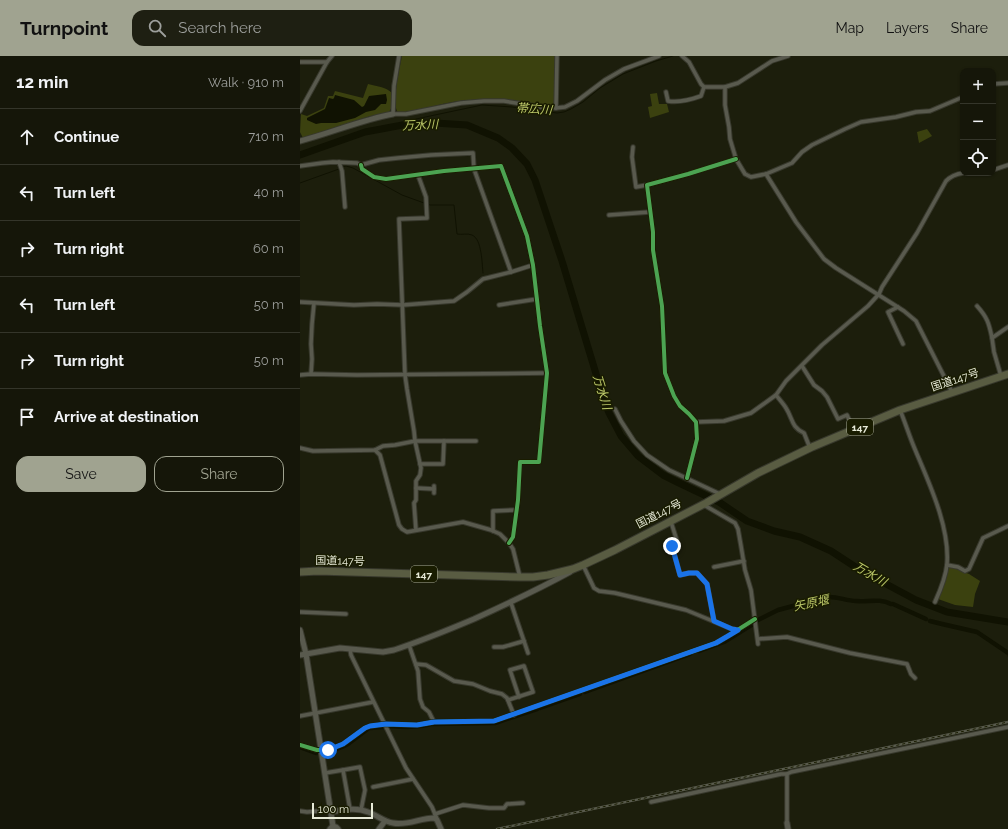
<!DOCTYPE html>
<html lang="en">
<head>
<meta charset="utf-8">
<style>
	body { margin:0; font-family:Raleway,"Noto Sans JP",sans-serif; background:#1e1f12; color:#f1f3f6 }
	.controls { position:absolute; right:12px; top:12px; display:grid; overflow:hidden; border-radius:8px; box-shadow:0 1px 3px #0004 }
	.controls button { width:36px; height:36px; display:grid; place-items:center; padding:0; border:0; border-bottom:1px solid #34352a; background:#151609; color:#f1f3f6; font:20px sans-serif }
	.scale { position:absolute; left:12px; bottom:10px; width:61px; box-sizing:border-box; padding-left:4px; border:2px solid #e7ead7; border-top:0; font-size:11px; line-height:14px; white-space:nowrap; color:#e7ead7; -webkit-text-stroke:3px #191c00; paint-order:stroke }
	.stop { position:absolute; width:12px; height:12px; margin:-9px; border:3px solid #1a73e8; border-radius:50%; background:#fff }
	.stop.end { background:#1a73e8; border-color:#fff; box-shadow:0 1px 4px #0008 }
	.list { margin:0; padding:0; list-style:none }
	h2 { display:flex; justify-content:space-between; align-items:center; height:52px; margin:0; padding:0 16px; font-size:17px }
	h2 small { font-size:13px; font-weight:400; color:#9d9f9c }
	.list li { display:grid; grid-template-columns:26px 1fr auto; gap:12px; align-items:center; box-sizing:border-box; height:56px; padding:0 16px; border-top:1px solid #34352a }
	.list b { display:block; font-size:15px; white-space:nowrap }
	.list em { font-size:13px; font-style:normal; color:#9d9f9c }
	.actions { display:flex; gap:8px; padding:12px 16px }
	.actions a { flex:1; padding:9px 0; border:1px solid #a0a390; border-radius:12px; text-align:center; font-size:14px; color:#a0a390 }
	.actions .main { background:#a0a390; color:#111 }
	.icon { flex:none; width:22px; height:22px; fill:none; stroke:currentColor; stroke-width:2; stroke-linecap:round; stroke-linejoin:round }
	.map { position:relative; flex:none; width:708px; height:773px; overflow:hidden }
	header { display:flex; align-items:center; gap:24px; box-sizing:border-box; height:56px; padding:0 20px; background:#a0a390; color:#111 }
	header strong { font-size:19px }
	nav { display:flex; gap:22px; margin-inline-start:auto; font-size:14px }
	.search { width:280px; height:36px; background:#1e1f12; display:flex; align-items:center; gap:10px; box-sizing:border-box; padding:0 14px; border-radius:12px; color:#9d9f9c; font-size:15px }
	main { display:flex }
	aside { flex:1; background:#151609 }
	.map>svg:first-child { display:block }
	.green { fill:#3b410f }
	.water { fill:#101202 }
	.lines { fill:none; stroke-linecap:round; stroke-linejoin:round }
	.stream { stroke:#101202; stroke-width:1 }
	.canal { stroke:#101202; stroke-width:4.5 }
	.river { stroke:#101202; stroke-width:7 }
	.street-casing { stroke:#38392d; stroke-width:5.5 }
	.secondary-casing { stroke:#38392d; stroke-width:7 }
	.highway-casing { stroke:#38392d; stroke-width:9 }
	.street { stroke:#595a4e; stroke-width:3.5 }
	.secondary { stroke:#595a4e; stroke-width:5 }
	.highway { stroke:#595c42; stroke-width:7 }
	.rail-casing { stroke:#585a4c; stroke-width:2.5 }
	.rail { stroke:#191c00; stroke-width:1; stroke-dasharray:3; stroke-linecap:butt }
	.cycleway-casing { stroke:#191c00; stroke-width:6 }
	.cycleway { stroke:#4ca352; stroke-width:4 }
	.route { stroke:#1a73e8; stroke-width:5 }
	.labels { text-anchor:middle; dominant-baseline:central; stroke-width:3; stroke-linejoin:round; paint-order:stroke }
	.shield { fill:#191c00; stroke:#a9ac96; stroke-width:1 }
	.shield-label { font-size:10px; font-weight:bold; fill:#e7ead7 }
	.street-label { font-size:11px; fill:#e7ead7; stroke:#191c00 }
	.water-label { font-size:12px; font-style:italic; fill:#bcc868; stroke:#191c00 }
</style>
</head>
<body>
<header>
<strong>Turnpoint</strong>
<div class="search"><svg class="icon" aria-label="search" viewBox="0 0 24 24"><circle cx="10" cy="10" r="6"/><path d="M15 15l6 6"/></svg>Search here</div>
<nav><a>Map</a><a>Layers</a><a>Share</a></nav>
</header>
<main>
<aside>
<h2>12 min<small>Walk · 910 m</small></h2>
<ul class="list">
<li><svg class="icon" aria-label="ahead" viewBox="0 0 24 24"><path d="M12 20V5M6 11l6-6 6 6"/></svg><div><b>Continue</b></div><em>710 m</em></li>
<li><svg class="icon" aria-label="left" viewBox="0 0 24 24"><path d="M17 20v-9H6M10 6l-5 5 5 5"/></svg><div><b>Turn left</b></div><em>40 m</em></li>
<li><svg class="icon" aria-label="right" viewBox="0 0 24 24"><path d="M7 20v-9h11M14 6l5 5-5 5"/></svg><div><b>Turn right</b></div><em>60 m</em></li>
<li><svg class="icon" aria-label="left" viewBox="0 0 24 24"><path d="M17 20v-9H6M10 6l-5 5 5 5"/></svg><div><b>Turn left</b></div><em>50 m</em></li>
<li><svg class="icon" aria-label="right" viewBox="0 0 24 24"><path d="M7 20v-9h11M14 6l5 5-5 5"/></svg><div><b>Turn right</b></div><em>50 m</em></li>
<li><svg class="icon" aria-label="arrive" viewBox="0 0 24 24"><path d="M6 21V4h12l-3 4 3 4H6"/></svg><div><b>Arrive at destination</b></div></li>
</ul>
<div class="actions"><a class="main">Save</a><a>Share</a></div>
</aside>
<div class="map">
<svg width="708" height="773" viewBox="0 0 708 773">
	<rect width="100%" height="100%" fill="#1c1e0c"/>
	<g class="green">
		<path d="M102 0H256L254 49 252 50C222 47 189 41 159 45 138 48 119 55 98 57 91 48 100 11 102 0Z"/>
		<path d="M68 28C76 30 86 31 92 37V51L89 56C60 61 32 74 3 82L0 76 1 58 7 60 24 52 28 40H33L35 35 63 42Z"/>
		<path d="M357 37 359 48H367L369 56 350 62 348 51 352 50 350 38Z"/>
		<path d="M627 73 632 80 619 87 617 76Z"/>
		<path d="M649 510 669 518 680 525 675 538 673 551 655 549 638 543Z"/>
	</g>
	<path class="water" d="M86 38 87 44 86 48H81L75 54 66 56 55 62 36 67H21L16 68 7 64V62L25 53 29 42 33 43 34 42 35 39 54 44 62 51 64 50 69 40Z"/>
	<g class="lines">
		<g class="stream">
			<path d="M108 68 116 63 182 49 212 51 241 55 257 57 264 56 271 53 283 46 300 32 323 18 356 5 373 0"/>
			<path d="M42 111 46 110 53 112 102 139 124 147"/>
			<path d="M0 127 39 113"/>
			<path d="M127 148 130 149H154L157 178C162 179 167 177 172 179 182 183 182 208 183 217"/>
			<path d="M708 597V600"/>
		</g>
		<g class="canal">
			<path d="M593 548 626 563"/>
			<path d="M458 564 478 554 527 541C537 540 546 545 556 545 568 546 580 542 591 548"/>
			<path d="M630 565 642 568 677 576 708 597"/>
			<path d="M399 595 424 586 453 568"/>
			<path d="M285 636 390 598"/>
			<path d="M240 652 280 638"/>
			<path d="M88 670C103 671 117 672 131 668L195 667 237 653"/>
			<path d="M0 691 16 697"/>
			<path d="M28 696 42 691 48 688 69 672 85 671"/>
		</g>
		<path class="river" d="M0 99 65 76 108 68 135 67 167 69 198 82 212 92 227 108 235 124 262 205 303 341 309 357 321 380 338 400 363 419 377 426 419 446 447 465 474 475 500 481 531 495 560 514 616 544 647 556 708 566"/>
		<defs>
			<g id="street">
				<path d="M99 0 94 30 93 58H106L161 47 184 45H204L241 51 256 52 265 51 277 45 305 24 324 13 359 0"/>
				<path d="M382 0 389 6 401 28 404 31H425L438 27 472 5 488 0"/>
				<path d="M0 6H27"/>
				<path d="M693 28 708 27"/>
				<path d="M425 31V49L429 71 430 83 436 103 445 118 451 121 466 118 492 107 502 96 512 89 545 73 561 66 596 61 616 56 630 55 663 41"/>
				<path d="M366 36 368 45C379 47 390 44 401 40L404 31"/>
				<path d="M256 52 257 0"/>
				<path d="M0 55 27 6 32 0"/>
				<path d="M333 91 332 101 336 131 347 129"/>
				<path d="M39 106 42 115 45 151"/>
				<path d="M61 109 62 113 74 121 86 123 144 115 201 110 227 180 233 209 240 270 247 317 239 406H220L218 444 213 481 209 487"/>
				<path d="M0 110 22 107 33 106 57 107 61 109 79 104 98 102 131 99 173 97 174 113 211 216"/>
				<path d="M693 114 708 109"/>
				<path d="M466 118 496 166 524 203 536 212 604 255 616 265 652 336"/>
				<path d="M309 159 350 156"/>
				<path d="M0 246 54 249 77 248 103 249 154 245 167 236 183 223 211 216 233 209"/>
				<path d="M199 249 237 243"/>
				<path d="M677 250C687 261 689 267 692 282L708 271"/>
				<path d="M598 251 588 256 603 288"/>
				<path d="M692 282 694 296 701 320"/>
				<path d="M502 310 514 329 522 335 527 341 538 363 547 359 553 373"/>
				<path d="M11 318 12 303 11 288 12 268 14 247"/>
				<path d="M0 319 11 318 57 319 247 317"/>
				<path d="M476 339C479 343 483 347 486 352 493 363 491 371 504 377L510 392"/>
				<path d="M315 353 321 365 334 385 347 399 369 414 420 438"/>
				<path d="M600 354C605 366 609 379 614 391 628 425 650 470 647 508 646 520 640 535 635 546"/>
				<path d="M396 366 424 365 451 357 476 339 486 325 522 289 568 250 579 238 582 231 617 177 646 125C651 120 656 118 663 117"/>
				<path d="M0 392 13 395 75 394 83 390 95 389 115 385H176"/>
				<path d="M75 394 80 399 99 469 102 473 107 476 163 466 191 474 200 478 209 487 213 493 220 521"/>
				<path d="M120 408H143L144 385"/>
				<path d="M387 422 397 383 396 366 389 358 380 350 374 340 365 317 362 250 353 194V176L347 129 388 118 436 103"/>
				<path d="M116 432 134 433"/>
				<path d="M134 437V430"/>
				<path d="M404 449 435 467 438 473 441 490 445 514 451 534 458 588"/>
				<path d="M371 466 378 488 372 490 380 519 389 517H397L407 528 414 565"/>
				<path d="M116 474 114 447 116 444V425L120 419 121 412 115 385 114 375 107 333 105 319 99 163 127 162 126 141 118 119"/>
				<path d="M193 475V455L216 454"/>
				<path d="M283 509 294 532 299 535 315 537 386 554 432 573 438 574"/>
				<path d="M647 509 658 511 665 515 669 513 683 482 708 470"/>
				<path d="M414 511 444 505"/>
				<path d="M211 547 228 597"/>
				<path d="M0 556 46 558"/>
				<path d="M458 583 487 581 550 597 607 608 611 618 615 622"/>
				<path d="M109 589 118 615 120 643 123 651 129 656 134 666"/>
				<path d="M194 591H203L224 585"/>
				<path d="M50 593 51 599 106 712 132 751 137 763"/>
				<path d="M116 608 126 609 154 625 173 628 190 635 202 638 207 642 214 659"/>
				<path d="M208 644 233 636 224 610 210 614 219 641"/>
				<path d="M0 660 73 646"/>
				<path d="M0 689 17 694H28L43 688 65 672 70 670 86 668 117 669 134 666 194 665 416 587 428 580 455 563"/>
				<path d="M43 714 60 711 65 734 61 754"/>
				<path d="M25 717 43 714 50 753"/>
				<path d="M487 718V767"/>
				<path d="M73 731 113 723"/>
				<path d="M351 746 481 718H487L491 716 708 671"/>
				<path d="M0 755 7 756 30 754"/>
				<path d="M135 758 163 749 189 752H204L207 748 223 747"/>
			</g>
			<g id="secondary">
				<path d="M0 85C31 77 61 64 93 58"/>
				<path d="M0 574 6 598 40 592 83 596 94 594C121 585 148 574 174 563 207 548 239 533 270 516L272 514"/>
				<path d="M0 599 6 598 33 770"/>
				<path d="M31 756C43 754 56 751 68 756 77 759 84 766 93 767 107 770 120 762 134 762L137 764 141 773"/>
				<path d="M487 767 488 773"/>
				<path d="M30 773 33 770 36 771 38 773"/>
				<path d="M79 773 85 765"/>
			</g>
			<path id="highway" d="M0 516 18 515 220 521H233L248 519 273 513 283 509 315 494 406 447 458 417 512 391 600 354 708 318"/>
		</defs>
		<use href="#street" class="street-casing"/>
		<use href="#secondary" class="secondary-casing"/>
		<use href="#highway" class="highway-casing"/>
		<use href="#street" class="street"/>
		<use href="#secondary" class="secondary"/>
		<use href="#highway" class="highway"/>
		<defs>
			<path id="rail" d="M197 773 708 666"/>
		</defs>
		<use href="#rail" class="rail-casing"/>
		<use href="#rail" class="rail"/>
		<defs>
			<g id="cycleway">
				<path d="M61 109 62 113 74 121 86 123 144 115 201 110 227 180 233 209 240 270 247 317 239 406H220L218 444 213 481 209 487"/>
				<path d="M387 422 397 383 396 366 389 358 380 350 374 340 365 317 362 250 353 194V176L347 129 388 118 436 103"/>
				<path d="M0 689 17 694H28L43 688 65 672 70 670 86 668 117 669 134 666 194 665 416 587 428 580 455 563"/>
			</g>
		</defs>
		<use href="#cycleway" class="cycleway-casing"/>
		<use href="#cycleway" class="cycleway"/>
	</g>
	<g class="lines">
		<path class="route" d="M28 694 43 688 65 672 70 670 86 668 117 669 134 666 194 665 416 587 428 580 438 574 432 573 414 565 407 528 397 517H389L380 519 372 490"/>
	</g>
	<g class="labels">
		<g class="shield">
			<rect x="547" y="363" width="26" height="16" rx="3"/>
			<rect x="111" y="510" width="26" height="16" rx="3"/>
		</g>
		<g class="shield-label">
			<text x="560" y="371">147</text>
			<text x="124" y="518">147</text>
		</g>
		<g class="street-label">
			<text transform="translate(655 324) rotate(-18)">国道147号</text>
			<text transform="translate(359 458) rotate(-27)">国道147号</text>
			<text transform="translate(40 505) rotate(1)">国道147号</text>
		</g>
		<g class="water-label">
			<text transform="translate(234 53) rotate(4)">帯広川</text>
			<text transform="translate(120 69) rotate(-2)">万水川</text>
			<text transform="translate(302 336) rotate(73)">万水川</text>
			<text transform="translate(570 518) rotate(30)">万水川</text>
			<text transform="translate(511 547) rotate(-12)">矢原堰</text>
		</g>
	</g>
</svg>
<div class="controls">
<button>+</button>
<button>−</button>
<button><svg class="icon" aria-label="locate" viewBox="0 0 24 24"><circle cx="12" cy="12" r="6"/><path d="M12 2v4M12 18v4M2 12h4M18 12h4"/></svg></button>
</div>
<div class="scale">100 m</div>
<div class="stop" style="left:28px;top:694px"></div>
<div class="stop end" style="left:372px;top:490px"></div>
</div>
</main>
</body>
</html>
